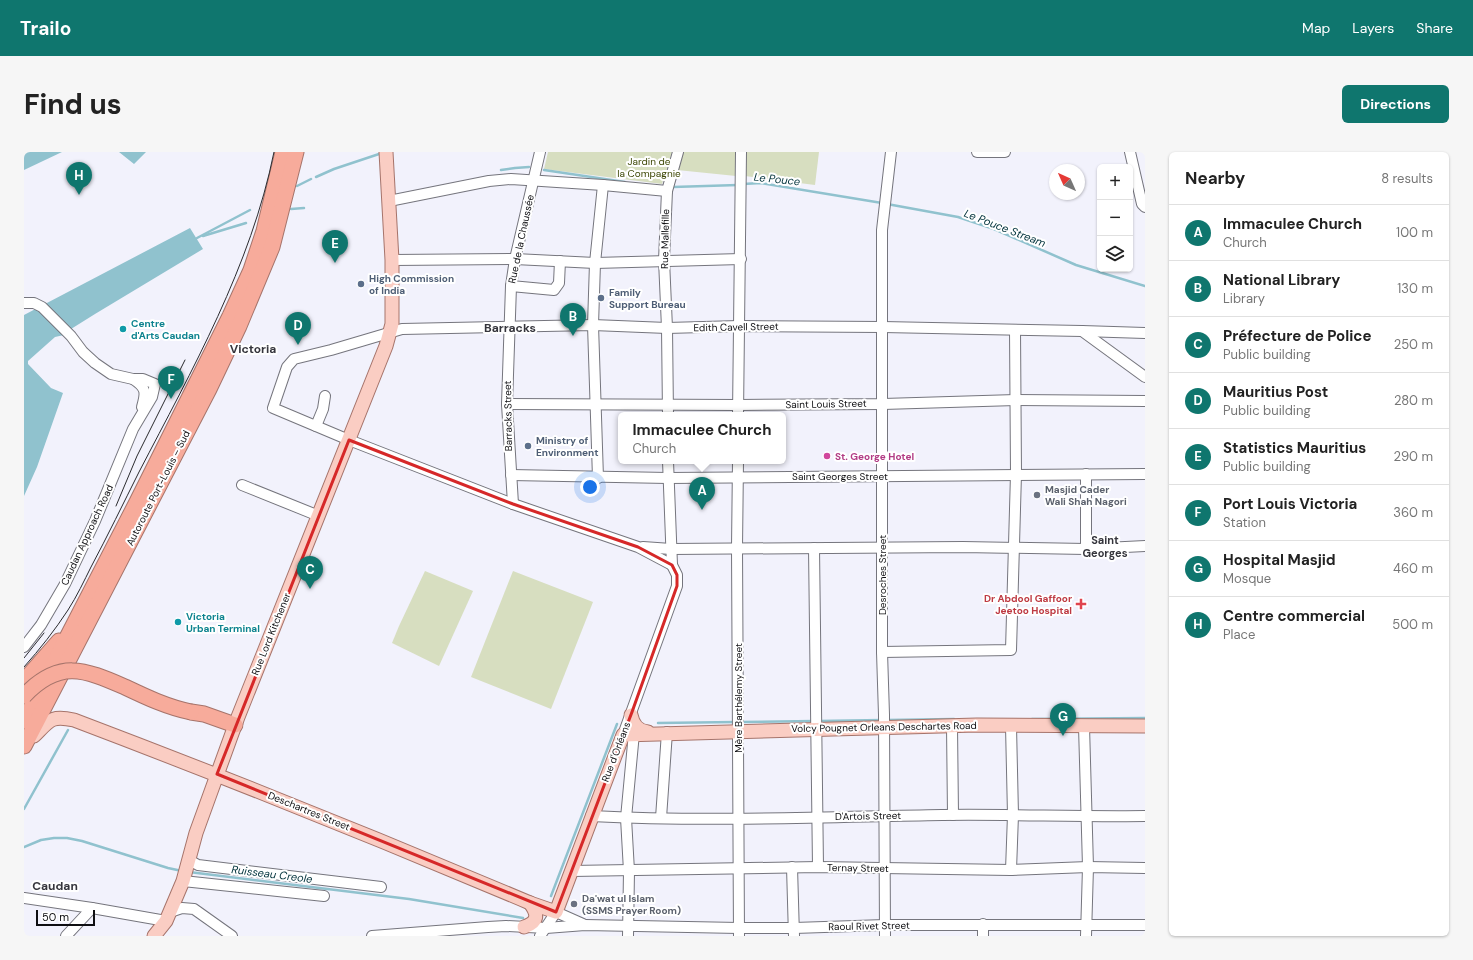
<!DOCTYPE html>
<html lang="en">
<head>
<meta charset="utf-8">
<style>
	body { margin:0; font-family:"DM Sans",sans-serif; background:#f6f6f6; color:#222 }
	.controls { position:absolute; right:12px; top:12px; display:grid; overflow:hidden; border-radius:6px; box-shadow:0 1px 3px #0004 }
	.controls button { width:36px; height:36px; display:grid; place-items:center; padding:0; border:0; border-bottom:1px solid #e0e0e0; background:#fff; color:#222; font:20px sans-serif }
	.compass { position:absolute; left:1025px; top:12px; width:36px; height:36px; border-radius:50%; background:#fff; box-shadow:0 1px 3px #0004; rotate:315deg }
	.scale { position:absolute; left:12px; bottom:10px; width:59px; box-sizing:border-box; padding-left:4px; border:2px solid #0f0f12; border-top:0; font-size:11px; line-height:14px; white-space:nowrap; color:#0f0f12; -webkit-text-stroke:3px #fff; paint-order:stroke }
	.you { position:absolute; left:566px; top:335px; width:14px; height:14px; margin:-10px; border:3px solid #fff; border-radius:50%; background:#1a73e8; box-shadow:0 0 0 6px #1a73e833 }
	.badge { display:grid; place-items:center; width:26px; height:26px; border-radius:50%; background:#0f766e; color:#fff; font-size:13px; font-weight:700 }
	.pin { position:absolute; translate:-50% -33px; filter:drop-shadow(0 1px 2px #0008) }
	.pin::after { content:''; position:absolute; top:21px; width:14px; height:12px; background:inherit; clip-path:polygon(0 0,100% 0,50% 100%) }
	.popup { position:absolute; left:594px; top:260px; width:168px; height:52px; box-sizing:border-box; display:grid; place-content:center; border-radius:6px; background:#fff; filter:drop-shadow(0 1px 3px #0005); font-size:13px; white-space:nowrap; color:#767676 }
	.popup b { font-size:15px; color:#222 }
	.popup::after { content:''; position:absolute; left:50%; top:100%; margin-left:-8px; border:8px solid transparent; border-top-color:#fff }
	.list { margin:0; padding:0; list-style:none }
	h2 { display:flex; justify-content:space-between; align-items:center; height:52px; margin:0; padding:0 16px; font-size:17px }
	h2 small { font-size:13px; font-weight:400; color:#767676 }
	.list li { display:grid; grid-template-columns:26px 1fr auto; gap:12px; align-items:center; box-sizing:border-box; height:56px; padding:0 16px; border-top:1px solid #e0e0e0 }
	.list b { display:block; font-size:15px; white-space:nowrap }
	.list p { margin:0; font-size:13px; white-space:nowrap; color:#767676 }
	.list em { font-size:13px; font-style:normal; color:#767676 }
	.icon { flex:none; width:22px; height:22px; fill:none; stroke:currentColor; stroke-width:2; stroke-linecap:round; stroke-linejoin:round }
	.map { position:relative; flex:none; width:1121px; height:784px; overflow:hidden; border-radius:6px }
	header { display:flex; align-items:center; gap:24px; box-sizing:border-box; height:56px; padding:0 20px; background:#0f766e; color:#fff }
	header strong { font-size:19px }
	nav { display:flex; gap:22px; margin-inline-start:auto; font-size:14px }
	.intro { display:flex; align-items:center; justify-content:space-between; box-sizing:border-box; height:96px; padding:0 24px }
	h1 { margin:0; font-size:28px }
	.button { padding:10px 18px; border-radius:6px; background:#0f766e; color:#fff; font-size:14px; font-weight:700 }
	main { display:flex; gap:24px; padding:0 24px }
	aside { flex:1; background:#fff; border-radius:6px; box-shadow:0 1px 3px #0004 }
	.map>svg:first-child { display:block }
	.green { fill:#d7dec0 }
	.water { fill:#90c2ce }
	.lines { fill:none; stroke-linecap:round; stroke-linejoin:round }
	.stream { stroke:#90c2ce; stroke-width:2.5 }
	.minor-casing { stroke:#75757d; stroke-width:12 }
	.major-casing { stroke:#a6746b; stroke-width:15 }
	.highway-casing { stroke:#a6746b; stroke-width:17 }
	.minor { stroke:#fff; stroke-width:10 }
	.major { stroke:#facdc3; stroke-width:13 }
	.highway { stroke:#f7ab9b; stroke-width:15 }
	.tram { stroke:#2a2a2e; stroke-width:1 }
	.highway-bridge-casing { stroke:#a6746b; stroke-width:17; stroke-linecap:butt }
	.highway-bridge { stroke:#f7ab9b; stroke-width:15 }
	.marked { fill:none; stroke:#d62828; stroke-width:3; stroke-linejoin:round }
	.service-dot { fill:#5c6f8a; stroke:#fff; stroke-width:1.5 }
	.culture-dot { fill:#0f9aa8; stroke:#fff; stroke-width:1.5 }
	.hotel-dot { fill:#d1479c; stroke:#fff; stroke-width:1.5 }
	.worship-dot { fill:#6b7280; stroke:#fff; stroke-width:1.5 }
	.health-dot { fill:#e0444e; stroke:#fff; stroke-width:1.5 }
	.labels { text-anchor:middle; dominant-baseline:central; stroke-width:4; stroke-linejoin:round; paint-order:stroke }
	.park-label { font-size:10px; fill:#404a09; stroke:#fff }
	.street-label { font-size:10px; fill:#0f0f12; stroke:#fff }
	.service-label { font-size:10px; font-weight:bold; fill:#4e5e75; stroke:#fff; text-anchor:start }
	.culture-label { font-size:10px; font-weight:bold; fill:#0d838f; stroke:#fff; text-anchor:start }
	.hotel-label { font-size:10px; font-weight:bold; fill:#b23c85; stroke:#fff; text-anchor:start }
	.worship-label { font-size:10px; font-weight:bold; fill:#5b616d; stroke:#fff; text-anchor:start }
	.health-label { font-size:10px; font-weight:bold; fill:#be3a42; stroke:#fff; text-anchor:end }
	.water-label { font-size:11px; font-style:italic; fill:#01323b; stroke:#fff }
	.neighbourhood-label { font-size:11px; font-weight:bold; fill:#35353c; stroke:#fff }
	.quarter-label { font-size:12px; font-weight:bold; fill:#35353c; stroke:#fff }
</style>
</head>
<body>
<header>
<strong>Trailo</strong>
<nav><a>Map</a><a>Layers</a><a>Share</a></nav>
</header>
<div class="intro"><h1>Find us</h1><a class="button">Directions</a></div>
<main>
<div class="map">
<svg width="1121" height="784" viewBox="0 0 1121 784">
	<rect width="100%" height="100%" fill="#f2f2fc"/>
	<g class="green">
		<path d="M524 0H648L638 32 520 17Z"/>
		<path d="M658 0H713L712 24 653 18Z"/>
		<path d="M721 0H795L791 33 721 24Z"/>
		<path d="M401 419 449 439 415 514 368 491 375 474Z"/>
		<path d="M489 419 569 450 527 557 447 525Z"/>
	</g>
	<g class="water">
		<path d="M0 0H38L0 18Z"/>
		<path d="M91 0H122L110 12 95 0Z"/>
		<path d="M166 76 179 97 71 162 47 177 40 183 31 185 4 209V212L27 236 39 241 13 315 0 344V163Z"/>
	</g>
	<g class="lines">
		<g class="stream">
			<path d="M477 18 491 16 505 15"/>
			<path d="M520 18 601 30"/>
			<path d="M292 25 310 17 355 2"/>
			<path d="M719 32 737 31 858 51"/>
			<path d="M273 34 287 27"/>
			<path d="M649 35 714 33"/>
			<path d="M863 52 934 65 970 77 1052 113 1121 134"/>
			<path d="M267 57 280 56"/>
			<path d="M179 84 222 71"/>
			<path d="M173 86 226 58"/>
			<path d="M1008 567 1121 566"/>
			<path d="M863 568 930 567"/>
			<path d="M795 569 858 568"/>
			<path d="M717 570 790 569"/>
			<path d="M634 571 712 570"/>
			<path d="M0 657 44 578"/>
			<path d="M0 695 17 688 30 686H43L58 689 144 716 158 719"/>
			<path d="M165 720 385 747 499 766"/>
			<path d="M527 744 593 572"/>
		</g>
		<defs>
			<g id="minor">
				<path d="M953 0H981"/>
				<path d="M1106 0 1118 52 1121 55"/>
				<path d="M365 49 465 29 487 27 579 33 643 39"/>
				<path d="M368 108 491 107 571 111 717 107"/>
				<path d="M487 134 530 138 535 131 536 109"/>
				<path d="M0 151H10L18 155 47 184 59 200 71 211 87 222 109 227H119L131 232 128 245 109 277 71 369 41 432 17 473 0 495"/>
				<path d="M1058 179 1121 225"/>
				<path d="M109 227C123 236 122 241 118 255"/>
				<path d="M483 252 714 253 859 252 992 248 1121 249"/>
				<path d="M644 263 643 176 640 108 643 39 654 0"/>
				<path d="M714 263 717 0"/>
				<path d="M292 274 299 257 301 244"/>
				<path d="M714 309 713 396 715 784"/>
				<path d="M1062 322V397"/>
				<path d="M487 323 644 326 1121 322"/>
				<path d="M574 326 569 173 571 111 579 33"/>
				<path d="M218 333 295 364"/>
				<path d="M489 352 483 252 487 134 491 107 516 0"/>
				<path d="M619 395 647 397 939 395 1062 397 1121 394"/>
				<path d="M790 396 794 715"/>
				<path d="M648 413 614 395 489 352 325 288 249 256 263 215 270 207 307 198 378 177 569 173 643 176 715 174 859 175 1058 179 1121 181"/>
				<path d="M858 500 987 498 992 322 991 178"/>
				<path d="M928 574 929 663"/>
				<path d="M987 574 989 663 987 718"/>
				<path d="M1060 574 1064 715 1062 784"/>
				<path d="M599 583 653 434V423L648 413 644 309"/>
				<path d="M567 664C684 670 801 665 918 663 986 662 1053 665 1121 664"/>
				<path d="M637 666 643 580"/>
				<path d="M165 708 174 713 357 735"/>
				<path d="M768 715 770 784"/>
				<path d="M547 719 794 715 987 718 1064 715 1121 716"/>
				<path d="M159 729 300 744"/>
				<path d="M0 746 68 756 142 769"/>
				<path d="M146 760 158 756 170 757 208 784"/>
				<path d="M42 784 68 756"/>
				<path d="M348 784 464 775 482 774 522 776 561 773 715 776H770L861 773H1121"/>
				<path d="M516 784 532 760 559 772"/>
				<path d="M604 784 605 719 602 666 610 581"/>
				<path d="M861 784 860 563 858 500V78L867 0"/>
				<path d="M959 784V772"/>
			</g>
			<g id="major">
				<path d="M607 563C609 573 614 579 624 580"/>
				<path d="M10 584C26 568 27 563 50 568 203 626 355 687 506 751L532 760 599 583 953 573 1121 574"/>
				<path d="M500 775C515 770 514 762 506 751"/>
				<path d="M130 784 142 769 159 729 172 681 214 565 362 194 368 172V108L362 0"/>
			</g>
			<g id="highway">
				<path d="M0 529 35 489"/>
				<path d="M167 560 180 562 211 573"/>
				<path d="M0 569 113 350 206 164 227 118 240 79 259 0"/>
				<path d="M0 594 185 237 215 174 248 95 272 0"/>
			</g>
		</defs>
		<use href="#minor" class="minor-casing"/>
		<use href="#major" class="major-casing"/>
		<use href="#highway" class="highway-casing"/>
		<use href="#minor" class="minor"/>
		<use href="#major" class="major"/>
		<use href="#highway" class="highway"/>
		<g class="tram">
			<path d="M92 354 113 304 161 208"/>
			<path d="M0 506 20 481"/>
			<path d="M0 515C16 497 31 478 44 458 53 444 60 429 67 415 84 383 99 352 115 320 168 218 227 114 250 0"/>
		</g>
		<defs>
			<path id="highway-bridge" d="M0 544C35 507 60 517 101 535 122 545 143 555 167 560"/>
		</defs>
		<use href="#highway-bridge" class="highway-bridge-casing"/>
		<use href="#highway-bridge" class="highway-bridge"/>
	</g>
	<path class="marked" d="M325 288 489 352 614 395 648 413 653 423V434L608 560 532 760 193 622Z"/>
	<g class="service-dot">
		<circle cx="337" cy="132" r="4"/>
		<circle cx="577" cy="146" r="4"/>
		<circle cx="504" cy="294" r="4"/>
	</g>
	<g class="culture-dot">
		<circle cx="99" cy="177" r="4"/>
		<circle cx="154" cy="470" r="4"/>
	</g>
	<circle class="hotel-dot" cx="803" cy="304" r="4"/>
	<g class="worship-dot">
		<circle cx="1013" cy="343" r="4"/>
		<circle cx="550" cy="752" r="4"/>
	</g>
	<path class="health-dot" d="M1055 446h4v4h4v4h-4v4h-4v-4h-4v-4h4z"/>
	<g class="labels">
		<g class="park-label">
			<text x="625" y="9">Jardin de<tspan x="625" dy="12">la Compagnie</tspan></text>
		</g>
		<g class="street-label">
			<text transform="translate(497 87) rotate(-78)">Rue de la Chaussée</text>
			<text transform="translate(641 87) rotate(-89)">Rue Mallefille</text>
			<text transform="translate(712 175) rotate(-1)">Edith Cavell Street</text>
			<text transform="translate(802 252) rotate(-1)">Saint Louis Street</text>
			<text transform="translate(484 264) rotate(-91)">Barracks Street</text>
			<text x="816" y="324">Saint Georges Street</text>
			<text transform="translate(134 336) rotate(-63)">Autoroute Port-Louis – Sud</text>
			<text transform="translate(63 383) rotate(-65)">Caudan Approach Road</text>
			<text transform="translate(858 423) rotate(-90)">Desroches Street</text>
			<text transform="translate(247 482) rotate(-68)">Rue Lord Kitchener</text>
			<text transform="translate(714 546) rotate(-90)">Mère Barthélemy Street</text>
			<text transform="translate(860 575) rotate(-1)">Volcy Pougnet Orleans Deschartes Road</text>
			<text transform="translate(592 600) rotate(-69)">Rue d'Orléans</text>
			<text transform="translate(285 659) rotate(22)">Deschartres Street</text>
			<text transform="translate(844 664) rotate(-1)">D'Artois Street</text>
			<text transform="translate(834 716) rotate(1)">Ternay Street</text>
			<text transform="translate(845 774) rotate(-1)">Raoul Rivet Street</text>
		</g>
		<g class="service-label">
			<text x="345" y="126">High Commission<tspan x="345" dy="12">of India</tspan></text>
			<text x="585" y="140">Family<tspan x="585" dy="12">Support Bureau</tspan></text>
			<text x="512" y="288">Ministry of<tspan x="512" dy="12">Environment</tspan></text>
		</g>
		<g class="culture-label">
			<text x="107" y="171">Centre<tspan x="107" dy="12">d'Arts Caudan</tspan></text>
			<text x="162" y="464">Victoria<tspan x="162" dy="12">Urban Terminal</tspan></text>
		</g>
		<g class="hotel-label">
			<text x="811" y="304">St. George Hotel</text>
		</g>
		<g class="worship-label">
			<text x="1021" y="337">Masjid Cader<tspan x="1021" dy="12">Wali Shah Nagori</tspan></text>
			<text x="558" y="746">Da'wat ul Islam<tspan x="558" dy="12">(SSMS Prayer Room)</tspan></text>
		</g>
		<g class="health-label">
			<text x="1048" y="446">Dr Abdool Gaffoor<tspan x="1048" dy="12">Jeetoo Hospital</tspan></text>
		</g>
		<g class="water-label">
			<text transform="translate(753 27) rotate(6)">Le Pouce</text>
			<text transform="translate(981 76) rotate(21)">Le Pouce Stream</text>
			<text transform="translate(248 722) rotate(7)">Ruisseau Creole</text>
		</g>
		<g class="neighbourhood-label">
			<text x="1081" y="388">Saint<tspan x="1081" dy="13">Georges</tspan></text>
		</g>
		<g class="quarter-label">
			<text x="486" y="176">Barracks</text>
			<text x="229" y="197">Victoria</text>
			<text x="31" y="734">Caudan</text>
		</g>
	</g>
</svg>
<div class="controls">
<button>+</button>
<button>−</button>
<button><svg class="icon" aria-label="layers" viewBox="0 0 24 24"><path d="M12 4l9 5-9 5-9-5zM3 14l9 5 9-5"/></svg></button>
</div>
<svg class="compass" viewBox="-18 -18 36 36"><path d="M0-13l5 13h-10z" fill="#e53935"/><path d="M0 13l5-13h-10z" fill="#767676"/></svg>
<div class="scale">50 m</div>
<div class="you"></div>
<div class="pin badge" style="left:678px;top:358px">A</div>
<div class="popup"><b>Immaculee Church</b>Church</div>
<div class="pin badge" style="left:549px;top:184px">B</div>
<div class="pin badge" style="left:286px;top:437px">C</div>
<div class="pin badge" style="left:274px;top:193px">D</div>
<div class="pin badge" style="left:311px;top:111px">E</div>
<div class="pin badge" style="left:147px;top:247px">F</div>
<div class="pin badge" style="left:1039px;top:584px">G</div>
<div class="pin badge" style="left:55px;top:43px">H</div>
</div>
<aside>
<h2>Nearby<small>8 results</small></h2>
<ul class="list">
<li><span class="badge">A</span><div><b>Immaculee Church</b><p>Church</p></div><em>100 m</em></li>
<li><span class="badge">B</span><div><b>National Library</b><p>Library</p></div><em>130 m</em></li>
<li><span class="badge">C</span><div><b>Préfecture de Police</b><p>Public building</p></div><em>250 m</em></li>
<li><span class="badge">D</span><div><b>Mauritius Post</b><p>Public building</p></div><em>280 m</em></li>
<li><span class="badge">E</span><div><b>Statistics Mauritius</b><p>Public building</p></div><em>290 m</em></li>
<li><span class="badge">F</span><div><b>Port Louis Victoria</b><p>Station</p></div><em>360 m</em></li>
<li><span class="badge">G</span><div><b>Hospital Masjid</b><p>Mosque</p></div><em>460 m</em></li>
<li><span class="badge">H</span><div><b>Centre commercial</b><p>Place</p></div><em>500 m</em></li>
</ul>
</aside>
</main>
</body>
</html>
